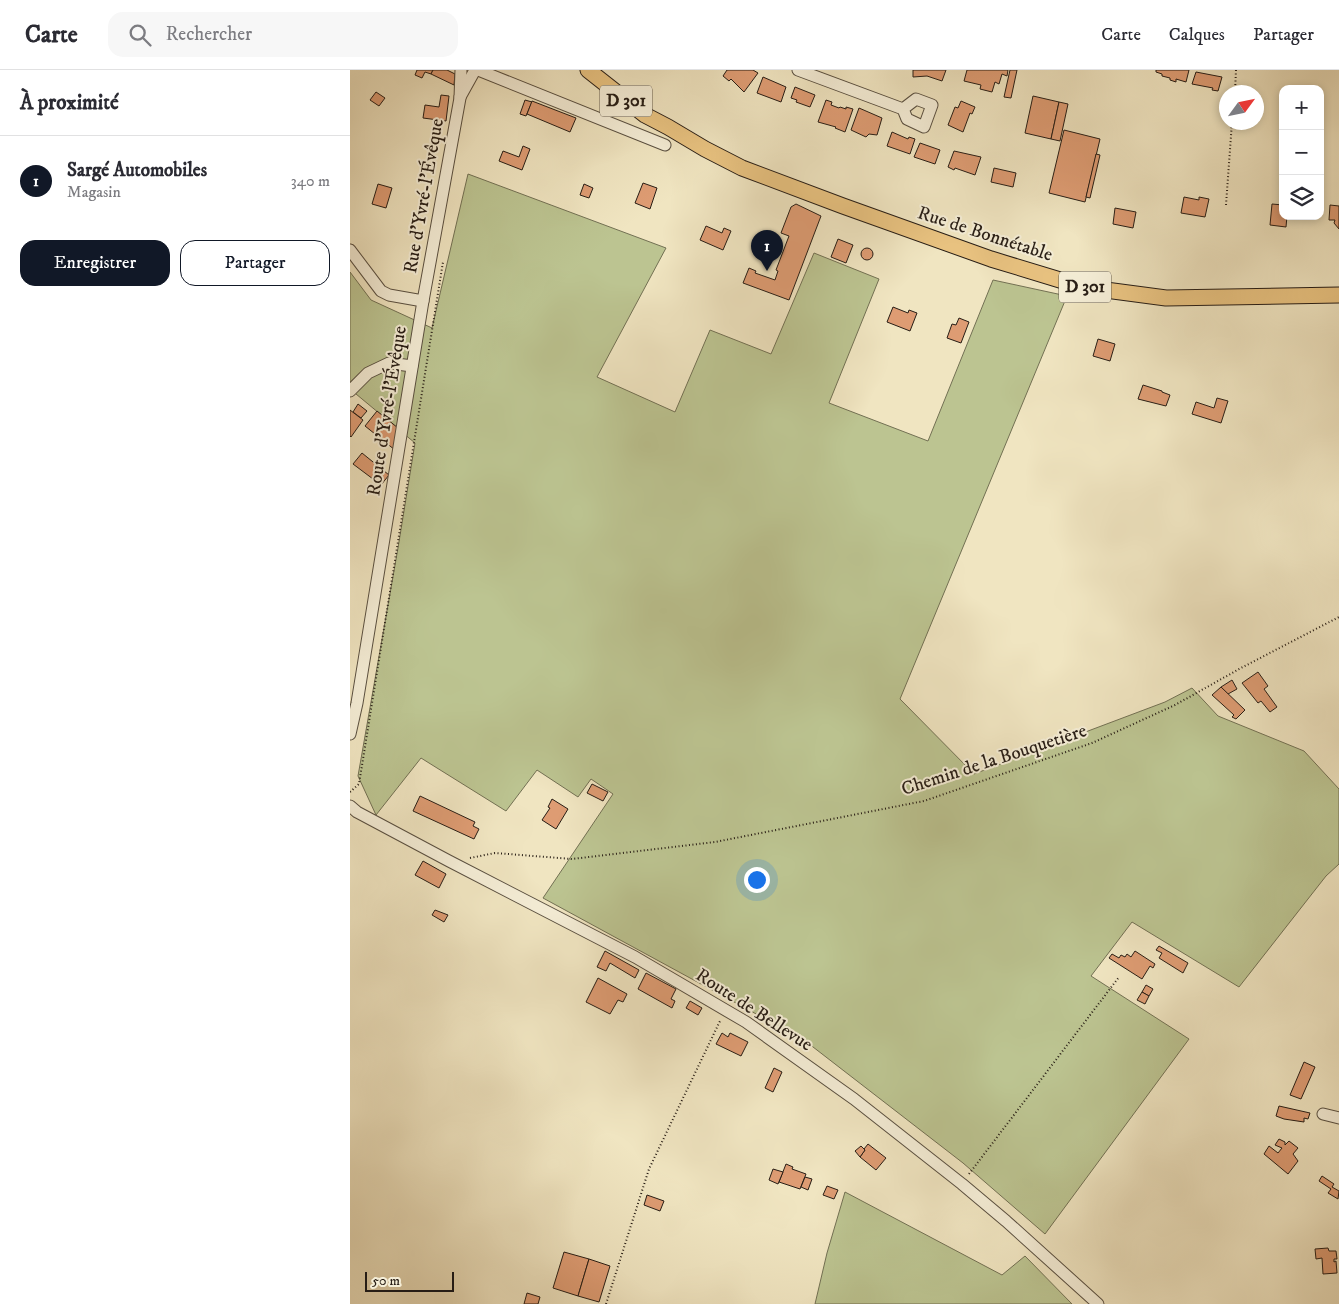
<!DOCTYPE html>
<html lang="fr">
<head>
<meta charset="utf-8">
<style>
	body { margin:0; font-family:"IM FELL DW Pica",serif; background:#f7f7f7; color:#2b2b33 }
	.controls { position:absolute; right:15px; top:15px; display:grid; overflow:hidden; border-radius:10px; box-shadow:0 2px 8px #0003 }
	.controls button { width:45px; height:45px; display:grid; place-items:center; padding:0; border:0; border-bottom:1px solid #e1e1e2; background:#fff; color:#2b2b33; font:25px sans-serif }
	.compass { position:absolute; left:869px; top:15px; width:45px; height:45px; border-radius:50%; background:#fff; box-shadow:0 2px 8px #0003; rotate:57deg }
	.scale { position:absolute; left:15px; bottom:12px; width:89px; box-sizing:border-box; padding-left:5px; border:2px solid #271d15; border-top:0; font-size:14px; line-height:18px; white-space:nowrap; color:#271d15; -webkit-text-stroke:4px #f5eed7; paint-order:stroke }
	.you { position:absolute; left:406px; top:809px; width:18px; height:18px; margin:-12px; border:4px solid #fff; border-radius:50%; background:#1a73e8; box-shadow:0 0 0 8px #1a73e833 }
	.badge { display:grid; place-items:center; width:32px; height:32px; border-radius:50%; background:#111827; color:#fff; font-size:16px; font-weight:700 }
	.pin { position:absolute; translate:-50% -41px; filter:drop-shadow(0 1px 2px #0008) }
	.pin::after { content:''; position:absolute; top:26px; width:18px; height:15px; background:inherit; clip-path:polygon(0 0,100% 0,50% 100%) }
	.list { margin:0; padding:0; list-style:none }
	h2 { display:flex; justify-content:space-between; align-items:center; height:65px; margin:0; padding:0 20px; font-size:21px }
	h2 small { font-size:16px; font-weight:400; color:#7c7c81 }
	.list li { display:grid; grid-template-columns:32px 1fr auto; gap:15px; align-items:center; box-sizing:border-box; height:90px; padding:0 20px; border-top:1px solid #e1e1e2 }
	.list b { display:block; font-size:19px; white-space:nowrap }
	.list p { margin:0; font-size:16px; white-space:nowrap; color:#7c7c81 }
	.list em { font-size:16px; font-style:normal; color:#7c7c81 }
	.actions { display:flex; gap:10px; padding:15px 20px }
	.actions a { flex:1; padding:11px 0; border:1px solid #111827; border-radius:15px; text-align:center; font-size:18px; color:#111827 }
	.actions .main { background:#111827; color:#fff }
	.icon { flex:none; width:28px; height:28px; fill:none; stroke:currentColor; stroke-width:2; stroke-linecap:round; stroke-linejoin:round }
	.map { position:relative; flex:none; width:989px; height:1234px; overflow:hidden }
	header { display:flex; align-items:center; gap:30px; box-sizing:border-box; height:70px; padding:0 25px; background:#fff; border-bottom:1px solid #e1e1e2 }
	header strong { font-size:24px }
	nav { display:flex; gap:28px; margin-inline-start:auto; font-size:18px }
	.search { width:350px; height:45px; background:#f7f7f7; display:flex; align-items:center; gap:12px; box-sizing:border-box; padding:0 18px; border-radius:15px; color:#7c7c81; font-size:19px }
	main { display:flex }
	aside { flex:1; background:#fff }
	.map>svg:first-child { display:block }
	.green { fill:#bcc491; stroke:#727053 }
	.building { fill:#de9c73; stroke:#271d15 }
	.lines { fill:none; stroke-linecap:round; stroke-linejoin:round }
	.minor-casing { stroke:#594f40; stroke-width:13 }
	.major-casing { stroke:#271d15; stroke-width:17 }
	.path { stroke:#271d15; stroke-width:2; stroke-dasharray:1 2.5; stroke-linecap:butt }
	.minor { stroke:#f5eed7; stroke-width:11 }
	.major { stroke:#e8c280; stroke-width:15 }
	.labels { text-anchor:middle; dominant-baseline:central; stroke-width:4; stroke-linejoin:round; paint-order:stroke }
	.shield { fill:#f5eed7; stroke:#655c4f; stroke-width:1 }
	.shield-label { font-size:18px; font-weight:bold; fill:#271d15 }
	.street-label { font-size:19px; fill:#271d15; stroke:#f5eed7 }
</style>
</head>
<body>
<header>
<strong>Carte</strong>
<div class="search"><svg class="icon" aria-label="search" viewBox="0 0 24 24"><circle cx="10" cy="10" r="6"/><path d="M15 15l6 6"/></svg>Rechercher</div>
<nav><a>Carte</a><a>Calques</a><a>Partager</a></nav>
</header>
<main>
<aside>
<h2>À proximité<small></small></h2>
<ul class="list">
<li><span class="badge">1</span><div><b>Sargé Automobiles</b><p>Magasin</p></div><em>340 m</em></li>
</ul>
<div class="actions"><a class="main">Enregistrer</a><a>Partager</a></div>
</aside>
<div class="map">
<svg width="989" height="1234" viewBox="0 0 989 1234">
	<rect width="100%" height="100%" fill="#f0e5c1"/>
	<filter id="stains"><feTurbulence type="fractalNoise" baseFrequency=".004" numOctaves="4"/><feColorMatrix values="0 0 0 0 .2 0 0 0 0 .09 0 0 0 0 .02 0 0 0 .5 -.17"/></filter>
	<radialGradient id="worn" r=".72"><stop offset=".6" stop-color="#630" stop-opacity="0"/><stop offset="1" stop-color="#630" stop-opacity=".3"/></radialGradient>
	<g class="green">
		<path d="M118 104 316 178 247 307 325 342 360 260 421 284 464 183 529 209 479 333 578 371 643 210 717 226 550 629 624 704 815 632 842 618 868 646 954 681 989 719V794L976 806 889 917 782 852 741 906 839 969 695 1164 613 1093 454 970 193 828 263 724 241 709 228 727 187 700 156 741 71 688 26 745 8 706 48 478 65 373 0 319V202L21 230 82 258Z"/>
		<path d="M495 1122 652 1205 675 1186 722 1234H465L477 1183Z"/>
	</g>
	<g class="building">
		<path d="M67 0H83L81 4 75 2 72 8 65 5Z"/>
		<path d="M83 0H97L105 4 104 15 81 4Z"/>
		<path d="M377 0H403L408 3 394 22 381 9 379 11 373 6Z"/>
		<path d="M563 0H596L592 11 577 6 563 7Z"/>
		<path d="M617 0H658L657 6 652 4 649 14 645 12 642 22 630 19 631 15 614 11Z"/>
		<path d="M660 0H667L661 28 654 27Z"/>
		<path d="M806 0H839L836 12 826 9V12L820 10V8L812 6V4L806 2Z"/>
		<path d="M846 2 872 7 868 21 862 20 863 18 842 14Z"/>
		<path d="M413 7 436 17 431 32 407 23Z"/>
		<path d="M445 17 465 25 460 37 446 32 447 30 441 28Z"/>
		<path d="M26 22 35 28 29 36 20 30Z"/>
		<path d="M91 25 99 26 96 51 73 48 75 35 89 37Z"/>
		<path d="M683 26 709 32 701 69 675 63Z"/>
		<path d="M175 30 182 32 176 46 170 44Z"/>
		<path d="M476 30 482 32 481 35 489 38 490 37 496 39V37L503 39 495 62 485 58 486 57 468 52Z"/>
		<path d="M182 31 226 48 220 62 177 44Z"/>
		<path d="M611 31 625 37 622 44 620 43 613 62 598 55 605 37 608 38Z"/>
		<path d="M709 32 718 34 710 71 701 69Z"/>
		<path d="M509 38 532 48 527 65 519 64 516 67 501 60Z"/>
		<path d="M714 60 750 69 735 132 699 123Z"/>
		<path d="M542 62 558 69 559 67 565 69 560 84 537 76Z"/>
		<path d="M570 73 590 80 585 94 564 87Z"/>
		<path d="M173 76 180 79 172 100 149 91 153 81 169 87Z"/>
		<path d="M604 81 631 87 625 105 605 98 604 100 598 97Z"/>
		<path d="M746 84 750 85 740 128 736 127Z"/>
		<path d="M644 98 666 103 663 117 641 112Z"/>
		<path d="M293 113 307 118 300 139 285 133Z"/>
		<path d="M28 114 42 118 36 138 22 134Z"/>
		<path d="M234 114 243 118 239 128 230 125Z"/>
		<path d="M834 127 849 130V127L859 129 855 147 831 143Z"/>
		<path d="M446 134 471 146 439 230 393 213 399 198 406 201 405 203 425 210 428 201 426 200 439 166 431 163 441 137Z"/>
		<path d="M922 134 933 135V146H937L936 157 920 155Z"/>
		<path d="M980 135 989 136V159L984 153 985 150H979Z"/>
		<path d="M765 138 786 142 783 158 763 154Z"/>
		<path d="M356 156 372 163 374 158 381 161 373 180 350 170Z"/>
		<path d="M488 169 503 175 496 193 481 187Z"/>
		<circle cx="517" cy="184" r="6"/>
		<path d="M543 237 558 243 559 240 567 243 560 261 537 252Z"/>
		<path d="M609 248 619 252 611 273 597 268 602 254 606 255Z"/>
		<path d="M748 269 765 274 760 291 743 286Z"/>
		<path d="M793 315 812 321V322L820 325 816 336 788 329Z"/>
		<path d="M867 328 878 331 871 353 842 344 846 332 864 338Z"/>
		<path d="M8 334 17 341 11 348 3 342Z"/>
		<path d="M0 340 13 350 1 367 0 366Z"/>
		<path d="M27 341 48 358 45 380 15 356Z"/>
		<path d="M12 383 39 405 31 415 3 394Z"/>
		<path d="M908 602 918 616 914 619 927 637 920 642 911 631 908 633 892 613Z"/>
		<path d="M882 610 887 619 878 624 871 617Z"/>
		<path d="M871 617 895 640 886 649 882 647 884 645 862 625Z"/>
		<path d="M242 714 258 722 253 731 237 723Z"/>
		<path d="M70 726 125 752 123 756 129 759 124 769 63 741Z"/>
		<path d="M202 729 218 739 206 759 192 750 200 738 198 737Z"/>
		<path d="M73 791 96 804 89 818 65 805Z"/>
		<path d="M85 840 98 845 94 852 82 845Z"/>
		<path d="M809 876 838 893 833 903 809 888 812 883 806 880Z"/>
		<path d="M255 881 289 900 285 908 260 893 256 901 247 897Z"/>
		<path d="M785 881 805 894 803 898 800 896 792 909 759 888 762 884 769 888 771 885 775 887 777 884 781 887Z"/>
		<path d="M296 903 326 919 321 929 325 931 322 938 288 919Z"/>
		<path d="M248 908 277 924 273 932 268 930 260 944 236 932Z"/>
		<path d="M796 915 803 919 799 926 792 922Z"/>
		<path d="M792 922 799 926 795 934 787 930Z"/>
		<path d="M340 931 352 938 348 945 336 938Z"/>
		<path d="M372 963 378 967 380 963 398 972 391 986 366 974Z"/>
		<path d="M954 992 965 997 951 1029 940 1025Z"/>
		<path d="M424 998 432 1002 423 1022 415 1018Z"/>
		<path d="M929 1036 960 1043 958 1049 954 1048V1052L934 1049 926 1046Z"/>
		<path d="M929 1069 935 1072V1075L939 1071 948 1078 943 1084 948 1091 938 1104 914 1084 919 1076 928 1083 932 1078 925 1075Z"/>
		<path d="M518 1074 536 1088 526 1100 510 1087 515 1080 514 1079Z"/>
		<path d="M511 1076 515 1080 510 1087 505 1081Z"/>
		<path d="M436 1094 443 1097 442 1099 456 1104 450 1119 429 1112Z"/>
		<path d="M423 1099 433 1102 428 1114 419 1110Z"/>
		<path d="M972 1106 984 1114 982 1117 989 1121 988 1129 978 1123 981 1119 969 1111Z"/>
		<path d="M455 1107 462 1109 458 1120 451 1117Z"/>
		<path d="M477 1116 488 1120 484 1129 473 1125Z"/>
		<path d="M297 1125 314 1131 310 1141 294 1135Z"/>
		<path d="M978 1178 979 1181H986L987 1189H984V1192L986 1191 987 1203 973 1204 972 1188 966 1189 965 1179Z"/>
		<path d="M214 1182 239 1189 228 1226 203 1218Z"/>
		<path d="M239 1189 260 1196 249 1232 228 1226Z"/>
		<path d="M177 1223 190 1227 188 1234H174Z"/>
	</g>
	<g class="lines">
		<defs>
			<g id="minor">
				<path d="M128 0 315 75"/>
				<path d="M448 0 553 39 557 49 574 57 582 35 566 29 553 39"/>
				<path d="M110 27 125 0"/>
				<path d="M0 180 31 221 39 225 73 231"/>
				<path d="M0 321 18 303 39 293 62 296"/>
				<path d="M0 664 7 633 73 231 110 28 111 0"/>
				<path d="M0 736 7 742 99 791 285 887 396 952 504 1029 612 1114 656 1151 748 1234"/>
				<path d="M973 1044 989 1048"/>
			</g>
			<path id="major" d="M238 0 295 45 318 57 355 79 392 98 493 136 641 189 733 217 816 228 989 225"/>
		</defs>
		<use href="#minor" class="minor-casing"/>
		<use href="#major" class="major-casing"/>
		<g class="path">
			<path d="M885 22 886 0"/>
			<path d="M876 135 882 52"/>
			<path d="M0 722 9 714 93 192"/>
			<path d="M120 788 145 783 222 789 365 772 574 731 742 673 825 635 891 598 989 547"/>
			<path d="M619 1104 769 907"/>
			<path d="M256 1234 299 1099 370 951"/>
		</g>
		<use href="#minor" class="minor"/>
		<use href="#major" class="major"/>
	</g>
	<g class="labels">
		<g class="shield">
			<rect x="250" y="15.5" width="52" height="31" rx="4"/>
			<rect x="709" y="201.5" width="52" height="31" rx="4"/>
		</g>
		<g class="shield-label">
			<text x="276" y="31">D 301</text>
			<text x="735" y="217">D 301</text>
		</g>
		<g class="street-label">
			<text transform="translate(74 126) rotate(-80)">Rue d'Yvré-l'Évêque</text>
			<text transform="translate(635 164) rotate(18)">Rue de Bonnétable</text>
			<text transform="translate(37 341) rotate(-81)">Route d'Yvré-l'Évêque</text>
			<text transform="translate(644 690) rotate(-18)">Chemin de la Bouquetière</text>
			<text transform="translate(404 940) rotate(33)">Route de Bellevue</text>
		</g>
	</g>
	<rect width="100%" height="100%" filter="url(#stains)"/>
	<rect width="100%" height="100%" fill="url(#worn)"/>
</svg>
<div class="controls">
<button>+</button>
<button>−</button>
<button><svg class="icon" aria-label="layers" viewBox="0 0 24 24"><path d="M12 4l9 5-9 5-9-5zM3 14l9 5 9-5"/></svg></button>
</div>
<svg class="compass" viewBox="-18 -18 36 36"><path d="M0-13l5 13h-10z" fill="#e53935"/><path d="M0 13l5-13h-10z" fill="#7c7c81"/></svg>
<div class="scale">50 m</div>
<div class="you"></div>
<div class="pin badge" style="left:417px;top:201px">1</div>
</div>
</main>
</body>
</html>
